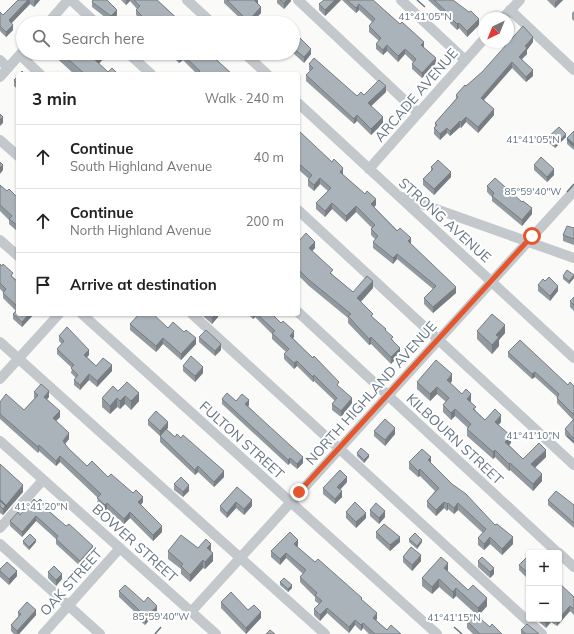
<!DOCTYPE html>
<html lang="en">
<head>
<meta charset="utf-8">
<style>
	body { margin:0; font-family:Mulish,sans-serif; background:#f2f2f2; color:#222 }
	.controls { position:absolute; right:12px; bottom:12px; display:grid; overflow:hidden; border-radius:4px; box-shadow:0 1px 3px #0004 }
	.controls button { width:36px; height:36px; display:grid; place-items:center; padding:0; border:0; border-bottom:1px solid #e0e0e0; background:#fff; color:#222; font:20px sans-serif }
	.compass { position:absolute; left:478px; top:12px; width:36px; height:36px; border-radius:50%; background:#fff; box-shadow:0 1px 3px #0004; rotate:223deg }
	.stop { position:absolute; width:12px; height:12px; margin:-9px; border:3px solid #e4572e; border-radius:50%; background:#fff }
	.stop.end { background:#e4572e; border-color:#fff; box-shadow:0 1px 4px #0008 }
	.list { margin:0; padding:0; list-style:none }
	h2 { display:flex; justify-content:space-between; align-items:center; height:52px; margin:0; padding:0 16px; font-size:17px }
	h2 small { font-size:13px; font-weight:400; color:#767676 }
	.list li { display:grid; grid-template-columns:26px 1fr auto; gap:12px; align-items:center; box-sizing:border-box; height:64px; padding:0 16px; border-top:1px solid #e0e0e0 }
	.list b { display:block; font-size:15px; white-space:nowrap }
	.list p { margin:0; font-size:13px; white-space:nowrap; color:#767676 }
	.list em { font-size:13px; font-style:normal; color:#767676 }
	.icon { flex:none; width:22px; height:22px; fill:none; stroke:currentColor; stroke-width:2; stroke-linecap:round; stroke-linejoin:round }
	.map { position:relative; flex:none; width:574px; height:634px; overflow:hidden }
	.search { position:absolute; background:#fff; box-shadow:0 1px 3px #0004; left:16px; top:16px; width:284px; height:44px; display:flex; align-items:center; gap:10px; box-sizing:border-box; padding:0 14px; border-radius:22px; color:#767676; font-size:15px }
	.panel { position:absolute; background:#fff; box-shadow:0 1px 3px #0004; left:16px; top:72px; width:284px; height:244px; border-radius:4px }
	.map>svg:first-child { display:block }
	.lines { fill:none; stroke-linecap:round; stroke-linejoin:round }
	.minor { stroke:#c3c8cc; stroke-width:10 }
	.wall { fill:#929a9f }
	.shaded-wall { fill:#777d82 }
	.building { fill:#aab3b9; stroke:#777d82 }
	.route { stroke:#e4572e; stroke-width:5 }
	.ticks { fill:none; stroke:#657683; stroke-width:1.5 }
	.labels { text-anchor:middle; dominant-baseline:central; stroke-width:4; stroke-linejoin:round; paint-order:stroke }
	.street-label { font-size:14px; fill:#657683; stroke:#fff }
	.ticks-label { font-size:10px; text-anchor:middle; fill:#657683; stroke:#fff; stroke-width:4; stroke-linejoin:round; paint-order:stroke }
</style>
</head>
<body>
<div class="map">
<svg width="574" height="634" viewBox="0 0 574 634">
	<rect width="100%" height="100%" fill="#fafaf8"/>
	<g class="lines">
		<g class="minor">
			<path d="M71 0 96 23"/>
			<path d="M187 0 212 23"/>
			<path d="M298 0 418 113"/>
			<path d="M401 0 465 60"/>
			<path d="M510 10 574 70"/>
			<path d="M503 18 520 0"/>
			<path d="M48 23 68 0"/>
			<path d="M128 53 151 74"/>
			<path d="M244 53 267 74"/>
			<path d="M20 55 40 74"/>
			<path d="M0 60 8 68"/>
			<path d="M0 77 23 51"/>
			<path d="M298 103 574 358"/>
			<path d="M0 140 18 156"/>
			<path d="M369 169 484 39"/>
			<path d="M402 197 574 258"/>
			<path d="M298 210 574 465"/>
			<path d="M0 240 18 256"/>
			<path d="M298 312 558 553"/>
			<path d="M82 314 437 634"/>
			<path d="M192 314 542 634"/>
			<path d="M0 342 325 634"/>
			<path d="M0 379 59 314"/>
			<path d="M0 441 216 634"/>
			<path d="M0 528 43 480"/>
			<path d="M0 544 100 634"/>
			<path d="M559 553 574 567"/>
			<path d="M191 612 574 191"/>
			<path d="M43 634 120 548"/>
		</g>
	</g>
	<g class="wall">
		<path d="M18 0H40L34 7 30 4 11 23 13 30 6 37 0 31V12L3 15Z"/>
		<path d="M121 0H157L182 23H153L152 21 150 23H144L136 15V10L137 9 130 1 126 5Z"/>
		<path d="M224 0H258V3L261 13 251 23H245L224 3Z"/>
		<path d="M277 0H291V1L284 9 277 3Z"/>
		<path d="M341 0 325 16 319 10V4Z"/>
		<path d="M342 0H373L424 47V48L436 63 422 78 412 69V64L413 62 405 54 398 62 387 51 383 55 376 49V44L379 41 369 32V26L372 22 359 10 356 13Z"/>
		<path d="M428 0H453L479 25 467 37 459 28 457 30 450 23V20Z"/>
		<path d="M547 0H563L555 8Z"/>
		<path d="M92 2 117 15 111 22 92 7Z"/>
		<path d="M574 11V21L572 19V13Z"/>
		<path d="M533 42 527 50V54L522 59 533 76 526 82 512 68 484 100 494 115 478 133 466 122 461 128 460 127 450 136 447 133 440 140 434 134V128L435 127V123L456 99V95L466 86Z"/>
		<path d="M293 46 311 54 304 63 293 53Z"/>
		<path d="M51 53H86L87 54 103 53V59L99 64 108 72 118 74H74Z"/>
		<path d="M143 53H153L149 58Z"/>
		<path d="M172 53H216V56L215 58 232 74H197L183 60 179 63 172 56Z"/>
		<path d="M309 64 357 96 386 92 371 106 383 123 371 135 357 121 354 124 306 81V75L310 71 309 70Z"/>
		<path d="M18 76V90L14 86V80Z"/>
		<path d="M298 130 343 175 376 205 374 207 411 244 456 293 433 313 424 304V298L433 289 397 259 393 264 373 248V242L376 240 371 235V229L372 228 356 212 346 222 332 209 325 217 316 209V203L328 191 320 184 314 191 308 186V180L309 179 298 169Z"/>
		<path d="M574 131V150L567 144V138Z"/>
		<path d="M566 137 555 148 547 141V138Z"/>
		<path d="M534 165 554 175 547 182 534 170Z"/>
		<path d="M431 167 451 177 434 195 423 185V179L431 172Z"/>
		<path d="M0 185 7 191 18 200V232L9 224V220L0 211Z"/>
		<path d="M487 186 532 214 522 226 492 201V197L487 192Z"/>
		<path d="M574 228V245L563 241V235Z"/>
		<path d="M298 242 315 248 312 251 333 275 353 292 373 288 361 302 373 318 386 331 393 340 400 354 391 364 371 344 369 345 348 323V318L309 286 298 275Z"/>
		<path d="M0 264 18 282V314H34L22 327 13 319V314L16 311 3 298V292L0 289Z"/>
		<path d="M563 276 574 278 569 284 563 279Z"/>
		<path d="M545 281 558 291 550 301 538 291V285Z"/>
		<path d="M574 297V311L570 307V301Z"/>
		<path d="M203 314H218V317L212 324 203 316Z"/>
		<path d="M248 314H272L294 337 293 338 339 387 352 403 341 417 332 410V404L335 401 314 381 313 382 297 366 294 369 284 359V354L286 352 272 339V334L255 317 253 319Z"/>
		<path d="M130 324 168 328 196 344 181 360 163 344 156 352 130 330Z"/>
		<path d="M477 331 505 333 499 340V346L492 354 477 339Z"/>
		<path d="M59 336 89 355 87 357 96 366 112 371 97 387 89 380 80 390 74 385V380L76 378 71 373 72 368 57 354V349L62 344 59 341Z"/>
		<path d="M199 337 221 350 215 356 199 342Z"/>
		<path d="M508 352 568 385 574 386V444L565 435V429L573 420 557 403V397L535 377 532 379 508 357Z"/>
		<path d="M183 366 203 373 195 382 183 371Z"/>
		<path d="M452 381 450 383 462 394 471 401V402L476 411 485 420 501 422 498 425 511 443 509 445 523 459 546 457 535 468 542 481 533 491 510 470 509 471 495 457 493 459 467 436V429L468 428 455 416 451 420 443 412V405L446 402 437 394 430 401 417 389V382Z"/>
		<path d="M118 391 139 401 131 410 125 404 120 409 117 407 110 414 102 407V398Z"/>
		<path d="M34 392 49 397 47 399 60 417 56 421 69 439 65 444 68 448 87 466 108 477 133 493 143 502 141 505 162 532 153 541 130 518 124 524 107 509 105 511 97 504 98 498 60 462 56 466 39 451 38 453 0 419V402L24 410 35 398H34Z"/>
		<path d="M222 399 236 401 249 405 248 406 303 463 297 469 290 463 288 465 222 404Z"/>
		<path d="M148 420 168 428 166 429 175 437 224 477 214 487 198 472 195 475 160 442V436L148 425Z"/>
		<path d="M374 431 395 434 385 446 374 436Z"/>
		<path d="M357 453 369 457 364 463 357 456Z"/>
		<path d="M409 462 431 463 513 544 502 555 490 544 484 550 478 545V538L483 533 458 510 454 514 448 509 447 511 444 508 436 516 427 507V501L435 491 420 476 418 477 409 469Z"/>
		<path d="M0 464 23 492 3 515 0 513Z"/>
		<path d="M347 482 340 490 342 497 335 504 323 494V488Z"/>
		<path d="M174 484 189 491 183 497 174 490Z"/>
		<path d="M237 487 252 506 244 515 236 508 227 518 220 511V506Z"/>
		<path d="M548 500 574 505V528L548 505Z"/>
		<path d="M37 502 46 508 93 552 80 566 56 544V539L36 521 22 537 10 526V521Z"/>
		<path d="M370 510 385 517 379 524 370 516Z"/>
		<path d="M346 512 366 518 356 528 346 518Z"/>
		<path d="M376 532 400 542 390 551 376 538Z"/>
		<path d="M409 539 422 542 417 549 409 542Z"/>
		<path d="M23 541 36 542 29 550 23 544Z"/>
		<path d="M298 546 297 547 315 562 362 600 377 619 376 620 387 630 401 634H369L363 628 361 631 355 625 349 633 327 613 320 621 314 615V609L319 604 315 601V597L300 582V577L303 574 286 558 280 565 271 557V551Z"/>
		<path d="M198 548 211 551 213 561 205 569 203 568 190 582 181 574V569L168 559V551Z"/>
		<path d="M529 555V580L519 570V565Z"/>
		<path d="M403 557 421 561 412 571 403 562Z"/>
		<path d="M478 561 494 574 490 578 478 567Z"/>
		<path d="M0 569 17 576 9 585 0 577Z"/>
		<path d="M448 570 447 571 468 590 487 606 478 616 456 596 453 599 439 587 432 594 422 586V578Z"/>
		<path d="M48 572 62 579 56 586 48 578Z"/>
		<path d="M280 582 292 588 288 592 280 585Z"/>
		<path d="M119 591 144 602 157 611 145 625 138 619V615L119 597Z"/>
		<path d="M574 597V615L570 611 557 626 551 622 546 628 538 621V619H559Z"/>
		<path d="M221 602 248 610 261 618 246 634 221 608Z"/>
		<path d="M18 612 36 615 19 634H14L11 631V625L18 617Z"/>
		<path d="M467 621 490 627 502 634H473L467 628Z"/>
		<path d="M521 630 539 634H521Z"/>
	</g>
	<g class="shaded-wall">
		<path d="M28 0H30V4L9 26V20Z"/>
		<path d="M35 0H40L34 7V2Z"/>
		<path d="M126 0H130V1L126 5Z"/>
		<path d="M255 0H258V3L255 6Z"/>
		<path d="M287 0H291V1L284 9V3Z"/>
		<path d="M335 0H341L325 16V10Z"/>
		<path d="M558 0H563L555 8V2Z"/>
		<path d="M359 4V10L356 13V8Z"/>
		<path d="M261 7V13L251 23H248V21Z"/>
		<path d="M117 10V15L111 22V16Z"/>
		<path d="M152 16V21L150 23H147V21Z"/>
		<path d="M479 19V25L467 37V31Z"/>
		<path d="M459 23V28L457 30V24Z"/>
		<path d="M13 25V30L6 37V32Z"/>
		<path d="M533 37V42L527 50V54L519 62V57L525 46Z"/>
		<path d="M424 42V47L421 50V45Z"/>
		<path d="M387 45V51L383 55V50Z"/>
		<path d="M311 49V54L304 63V57Z"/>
		<path d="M405 49V54L398 62V56Z"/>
		<path d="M100 53H103V59L94 69V59Z"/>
		<path d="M151 53H153L149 58V56Z"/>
		<path d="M214 53H216V56L212 61V56Z"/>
		<path d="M183 55V60L179 63V58Z"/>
		<path d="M436 58V63L422 78V73Z"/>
		<path d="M512 62V68L481 103V98Z"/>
		<path d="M533 70V76L526 82V77Z"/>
		<path d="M386 86V92L368 109V103Z"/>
		<path d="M494 109V115L478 133V127Z"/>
		<path d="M357 115V121L354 124V119Z"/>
		<path d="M3 117V123L0 126V120Z"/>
		<path d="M383 117V123L371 135V129Z"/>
		<path d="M466 117V122L461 128V122Z"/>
		<path d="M460 121V127L450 136V131Z"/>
		<path d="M447 128V133L440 140V134Z"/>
		<path d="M566 134V137L555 148V145Z"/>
		<path d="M3 165V170L0 174V168Z"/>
		<path d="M343 168V174L340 178V172Z"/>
		<path d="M554 169V175L547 182V177Z"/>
		<path d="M451 172V177L434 195V189Z"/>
		<path d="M320 178V184L314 191V185Z"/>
		<path d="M376 199V205L371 210V204Z"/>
		<path d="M332 203V209L325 217V211Z"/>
		<path d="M356 206V212L346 222V216Z"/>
		<path d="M532 208V214L522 226V220Z"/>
		<path d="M411 238V244L408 241Z"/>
		<path d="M315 242V248L309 254V248Z"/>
		<path d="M397 254V259L393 264V258Z"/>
		<path d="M574 275V278L569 284V281Z"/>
		<path d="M373 281V288L357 305V298Z"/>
		<path d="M558 286V291L550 301V296Z"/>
		<path d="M456 287V293L433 313V307Z"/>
		<path d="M29 314H34L22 327V322Z"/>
		<path d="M216 314H218V317L212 324V318Z"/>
		<path d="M253 314H255V317L253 319Z"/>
		<path d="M505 325V333L499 340V346L492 354V345L496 335Z"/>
		<path d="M294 331V337L290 341V336Z"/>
		<path d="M371 337V344L369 345V339Z"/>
		<path d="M163 338V344L156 352V346Z"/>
		<path d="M196 338V344L181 360V354Z"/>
		<path d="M221 344V350L215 356V351Z"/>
		<path d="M400 348V354L391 364V357Z"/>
		<path d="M89 350V355L84 360V355Z"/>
		<path d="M297 361V366L294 369V363Z"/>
		<path d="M112 365V371L97 387V381Z"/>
		<path d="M203 367V373L195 382V376Z"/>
		<path d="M535 372V377L532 379V374Z"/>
		<path d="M89 374V380L80 390V385Z"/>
		<path d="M452 374V381L447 387V380Z"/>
		<path d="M314 375V381L313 382V377Z"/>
		<path d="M437 387V394L430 401V394Z"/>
		<path d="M49 391V397L44 402V397Z"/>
		<path d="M139 393V401L131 410V401Z"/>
		<path d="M471 394V401L467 406V399Z"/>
		<path d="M125 396V404L120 409V401Z"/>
		<path d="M117 398V407L110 414V406Z"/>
		<path d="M352 398V403L341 417V411Z"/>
		<path d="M249 400V405L245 409V404Z"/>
		<path d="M455 409V416L451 420V413Z"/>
		<path d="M60 411V417L53 424V418Z"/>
		<path d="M501 415V422L495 429V422Z"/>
		<path d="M168 422V428L160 436V431Z"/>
		<path d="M395 428V434L385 446V440Z"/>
		<path d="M69 433V439L63 446V441Z"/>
		<path d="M511 436V443L505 449V442Z"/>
		<path d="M39 445V451L38 453V447Z"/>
		<path d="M495 450V457L493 459V452Z"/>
		<path d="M546 450V457L531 471V464Z"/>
		<path d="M369 455V457L364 463V460Z"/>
		<path d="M60 456V462L56 466V461Z"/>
		<path d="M303 457V463L297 469V464Z"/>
		<path d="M431 457V464L428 460Z"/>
		<path d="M290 458V463L288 465V460Z"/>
		<path d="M510 463V470L509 471V464Z"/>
		<path d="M198 466V472L195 475V470Z"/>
		<path d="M420 469V476L418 477V471Z"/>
		<path d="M224 471V477L214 487V482Z"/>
		<path d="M542 474V481L533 491V484Z"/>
		<path d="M347 477V482L337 493V487Z"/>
		<path d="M23 485V492L3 515V509Z"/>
		<path d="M189 485V491L183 497V492Z"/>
		<path d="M342 491V497L335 504V499Z"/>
		<path d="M143 497V502L138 508V502Z"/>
		<path d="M252 500V506L244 515V509Z"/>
		<path d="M236 502V508L227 518V513Z"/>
		<path d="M444 502V508L436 516V510Z"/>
		<path d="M107 503V509L105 511V505Z"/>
		<path d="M448 503V509L447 511V504Z"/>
		<path d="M458 503V510L454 514V508Z"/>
		<path d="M385 511V517L379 524V518Z"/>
		<path d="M130 512V518L124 524V519Z"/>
		<path d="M366 513V518L356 528V522Z"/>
		<path d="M36 516V521L22 537V532Z"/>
		<path d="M162 526V532L153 541V535Z"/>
		<path d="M400 537V542L390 551V545Z"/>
		<path d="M490 537V544L484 550V544Z"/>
		<path d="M513 537V544L502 555V549Z"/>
		<path d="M36 540V542L29 550V547Z"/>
		<path d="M298 540V546L294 550V544Z"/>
		<path d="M422 540V542L417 549V546Z"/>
		<path d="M211 544V551L207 556V548Z"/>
		<path d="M93 546V552L80 566V561Z"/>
		<path d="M213 553V561L205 569V562Z"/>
		<path d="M286 553V558L280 565V559Z"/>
		<path d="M421 555V561L412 571V565Z"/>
		<path d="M203 560V568L190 582V575Z"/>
		<path d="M448 563V570L444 575V568Z"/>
		<path d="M494 568V574L490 578V572Z"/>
		<path d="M17 571V576L9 585V579Z"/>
		<path d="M62 574V579L56 586V580Z"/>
		<path d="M439 579V587L432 594V587Z"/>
		<path d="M292 585V588L288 592V589Z"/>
		<path d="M456 588V596L453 599V592Z"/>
		<path d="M487 598V606L478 616V608Z"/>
		<path d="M157 606V611L145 625V619Z"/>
		<path d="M570 606V611L557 626V621Z"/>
		<path d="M327 608V613L320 621V615Z"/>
		<path d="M36 610V615L19 634H17V631Z"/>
		<path d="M261 612V618L246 634V628Z"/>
		<path d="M377 613V619L373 623V618Z"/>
		<path d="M549 619H551V622L546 628V623Z"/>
		<path d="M355 620V625L349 633V627Z"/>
		<path d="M363 623V628L361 631V625Z"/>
	</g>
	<g class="building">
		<path d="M18 0H28L9 20 13 25 6 32 0 26V12L3 15Z"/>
		<path d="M93 0H107L117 10 111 16 92 2Z"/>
		<path d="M134 0H157L182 23H159L152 16 147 21 136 10 140 6Z"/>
		<path d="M227 0H255V1L261 7 248 21Z"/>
		<path d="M280 0H287L284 3Z"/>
		<path d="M324 0H335L325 10 319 4Z"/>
		<path d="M347 0H373L400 24 402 22 424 42 421 45 436 58 422 73 412 64 416 59 405 49 398 56 387 45 383 50 376 44 381 38 369 26 375 19 359 4 356 8Z"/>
		<path d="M434 0H453L469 12 471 11 479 19 467 31 459 23 457 24 450 17 451 16Z"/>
		<path d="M270 18 275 22 277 20 280 23H266Z"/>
		<path d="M121 20 124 23H118Z"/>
		<path d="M523 26 533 37 525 46 527 48 519 57 533 70 526 77 512 62 481 98 494 109 478 127 466 117 461 122 460 121 450 131 447 128 440 134 434 128 437 125 435 123 458 97 456 95 465 85 466 86 482 72Z"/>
		<path d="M300 38 311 49 304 57 293 48V46Z"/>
		<path d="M61 53H86L87 54 88 53H100L94 59 108 72 112 68 118 74H85Z"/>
		<path d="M146 53H151L149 56Z"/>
		<path d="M174 53H214L212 56 232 74H200L198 73 200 71 183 55 179 58Z"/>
		<path d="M314 58 357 96 361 92 364 95 379 80 386 86 368 103 383 117 371 129 357 115 354 119 306 75 313 68 309 64Z"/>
		<path d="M22 71 25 74H20Z"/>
		<path d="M18 76V85L14 80Z"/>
		<path d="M0 114 3 117 0 120Z"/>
		<path d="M559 127 566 134 555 145 547 138Z"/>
		<path d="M298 130 332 162 334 159 343 168 340 172 365 194 367 191 376 199 371 204 397 231 400 228 411 238 408 241 456 287 433 307 424 298 436 286 397 254 393 258 373 242 378 236 371 229 375 225 356 206 346 216 332 203 325 211 316 203 331 188 320 178 314 185 308 180 312 175 298 163Z"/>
		<path d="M574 131V144L567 138Z"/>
		<path d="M541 157 554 169 547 177 534 165Z"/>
		<path d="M438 160 451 172 434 189 423 179 433 169 431 167Z"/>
		<path d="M0 162 3 165 0 168Z"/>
		<path d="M495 178 522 202 523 201 532 208 522 220 492 196 494 193 487 186Z"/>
		<path d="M0 185 7 191 9 189 17 197 16 198 18 200V226L9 219 12 216 0 205Z"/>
		<path d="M567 226 574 228V239L563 235Z"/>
		<path d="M306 233 315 242 309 248 333 270 330 273 353 292 367 276 373 281 357 298 373 314 371 316 386 329 385 330 393 337 391 339 400 348 391 357 371 337 369 339 348 316 351 314 309 280 298 269V242Z"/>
		<path d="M0 264 2 266 3 264 13 273 11 276 18 282V307L3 293 6 289 0 283Z"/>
		<path d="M567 270 574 275 569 281 563 276Z"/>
		<path d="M549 277 558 286 550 296 538 285 543 279 545 281Z"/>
		<path d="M574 297V305L570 301Z"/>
		<path d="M18 309V314H29L22 322 13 314Z"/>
		<path d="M139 314H153L168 328 173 322 184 332 186 330 196 338 181 354 163 338 156 346 130 324Z"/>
		<path d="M208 314H216L212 318Z"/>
		<path d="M257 314H272L281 323 283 321 294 331 290 336 313 358 314 356 339 382 337 385 352 398 341 411 332 404 337 398 314 375 313 377 297 361 294 363 284 354 289 349 272 333 275 331Z"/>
		<path d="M492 314 505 325 496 335 499 337 492 345 477 331Z"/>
		<path d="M67 327 89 350 84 355 96 366 103 358 112 365 97 381 89 374 80 385 74 380 78 375 71 368 74 365 57 349 64 341 59 336Z"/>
		<path d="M206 330 221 344 215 351 199 337Z"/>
		<path d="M520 340 568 385 570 382 574 386V415L557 398 559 394 535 372 532 374 508 352Z"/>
		<path d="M191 356 203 367 195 376 183 366Z"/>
		<path d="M436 360 452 374 447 380 462 394 466 389 471 394 467 399 476 407 473 409 485 420 495 409 501 415 495 422 511 436 505 442 523 459 539 443 546 450 531 464 542 474 533 484 510 463 509 464 495 450 493 452 467 429 471 424 455 409 451 413 443 405 449 398 437 387 430 394 417 382Z"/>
		<path d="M127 382 139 393 131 401 125 396 120 401 117 398 110 406 102 398 113 386 118 391Z"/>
		<path d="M41 384 49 391 44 397 60 411 53 418 69 433 63 441 68 448 87 466 92 461 108 477 111 474 133 493 136 490 143 497 138 502 162 526 153 535 130 512 124 519 107 503 105 505 97 498 101 494 60 456 56 461 39 445 38 447 0 414V402L6 394 24 410 38 395 34 392Z"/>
		<path d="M227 393 236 401 242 394 249 400 245 404 303 457 297 464 290 458 288 460 222 399Z"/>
		<path d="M156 411 168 422 160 431 148 420Z"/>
		<path d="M385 419 395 428 385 440 374 431Z"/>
		<path d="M574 419V439L565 429Z"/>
		<path d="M166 429 175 437 177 434 181 438 183 435 224 471 214 482 198 466 195 470 160 436Z"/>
		<path d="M361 448 369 455 364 460 357 453Z"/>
		<path d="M422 449 431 457 428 460 452 484 466 494 495 525 497 524 513 537 502 549 490 537 484 544 478 538 486 529 458 503 454 508 448 503 447 504 444 502 436 510 427 501 439 488 420 469 418 471 409 462Z"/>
		<path d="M0 464 23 485 3 509 0 506Z"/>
		<path d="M340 470 347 477 337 487 342 491 335 499 323 488Z"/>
		<path d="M181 477 189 485 183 492 174 484Z"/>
		<path d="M237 487 252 500 244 509 236 502 227 513 220 506Z"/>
		<path d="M556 491 574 505V523L548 500Z"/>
		<path d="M34 499 37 502 40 499 46 505 44 507 66 526 69 524 93 546 80 561 56 539 58 536 36 516 22 532 10 521 18 512 20 515Z"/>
		<path d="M355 502 366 513 356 522 346 512Z"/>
		<path d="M376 503 385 511 379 518 370 510Z"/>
		<path d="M384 524 400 537 390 545 376 532Z"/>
		<path d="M290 532 298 540 294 544 315 562 318 559 362 598 361 599 377 613 373 618 387 630 391 625 401 634H375L363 623 361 625 355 620 349 627 327 608 320 615 314 609 322 601 315 595 317 593 300 577 306 570 286 553 280 559 271 551Z"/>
		<path d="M415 533 422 540 417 546 409 539Z"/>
		<path d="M30 534 36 540 29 547 23 541Z"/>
		<path d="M181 535 198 548 206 539 211 544 207 548 213 553 205 562 203 560 190 575 181 566 183 564 168 551Z"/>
		<path d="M411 547 421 555 412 565 403 557Z"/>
		<path d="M529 555V574L519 565Z"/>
		<path d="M441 557 448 563 444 568 468 590 473 585 487 598 478 608 456 588 453 592 439 579 432 587 422 578Z"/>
		<path d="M482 557 494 568 490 572 478 561Z"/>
		<path d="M7 562 17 571 9 579 0 571V569Z"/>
		<path d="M54 566 62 574 56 580 48 572Z"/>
		<path d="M284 578 292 585 288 589 280 582Z"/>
		<path d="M559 583 574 597V609L570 606 559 618Z"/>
		<path d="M125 585 144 602 148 597 157 606 145 619 138 613 140 611 119 591Z"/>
		<path d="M231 592 248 610 254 605 261 612 246 628 221 602Z"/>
		<path d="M27 602 36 610 17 631 11 625 21 614 18 612Z"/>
		<path d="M474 613 490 627 492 624 502 634H480L467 621Z"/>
		<path d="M541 619H549L546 623Z"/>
		<path d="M527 624 539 634H526L521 630Z"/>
		<path d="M270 630 275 634H266Z"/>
	</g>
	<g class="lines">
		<path class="route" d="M299 492 532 236"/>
	</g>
	<path class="ticks" d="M417 0 425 7M567 139 574 146M567 192 574 184M567 436 574 442M0 500 7 507M454 627 462 634M155 634 161 627"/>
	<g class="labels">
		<g class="street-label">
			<text transform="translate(416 95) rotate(-49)">ARCADE AVENUE</text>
			<text transform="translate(445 220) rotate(42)">STRONG AVENUE</text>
			<text transform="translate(371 393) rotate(-48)">NORTH HIGHLAND AVENUE</text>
			<text transform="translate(455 439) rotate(43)">KILBOURN STREET</text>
			<text transform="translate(242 440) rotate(42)">FULTON STREET</text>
			<text transform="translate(135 543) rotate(42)">BOWER STREET</text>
			<text transform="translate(71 582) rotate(-48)">OAK STREET</text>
		</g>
	</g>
	<g class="ticks-label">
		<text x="425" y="20">41°41'05"N</text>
		<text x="533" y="143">41°41'05"N</text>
		<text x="533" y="195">85°59'40"W</text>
		<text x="533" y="439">41°41'10"N</text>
		<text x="41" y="510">41°41'20"N</text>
		<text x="161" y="620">85°59'40"W</text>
		<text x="454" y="621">41°41'15"N</text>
	</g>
</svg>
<div class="controls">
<button>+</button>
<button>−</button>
</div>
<svg class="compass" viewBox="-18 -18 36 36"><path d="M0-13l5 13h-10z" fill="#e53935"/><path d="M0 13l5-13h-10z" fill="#767676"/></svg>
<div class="stop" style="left:532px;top:236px"></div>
<div class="stop end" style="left:299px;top:492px"></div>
<div class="search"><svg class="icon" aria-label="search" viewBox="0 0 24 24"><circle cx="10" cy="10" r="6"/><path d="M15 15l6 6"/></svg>Search here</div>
<section class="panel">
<h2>3 min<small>Walk · 240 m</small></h2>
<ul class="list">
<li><svg class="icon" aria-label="ahead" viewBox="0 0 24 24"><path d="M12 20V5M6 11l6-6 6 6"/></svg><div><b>Continue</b><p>South Highland Avenue</p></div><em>40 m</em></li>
<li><svg class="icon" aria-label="ahead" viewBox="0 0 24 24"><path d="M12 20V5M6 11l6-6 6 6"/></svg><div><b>Continue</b><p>North Highland Avenue</p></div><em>200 m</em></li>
<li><svg class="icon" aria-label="arrive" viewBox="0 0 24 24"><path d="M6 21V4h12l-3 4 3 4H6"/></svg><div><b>Arrive at destination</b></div></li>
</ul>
</section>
</div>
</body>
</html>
